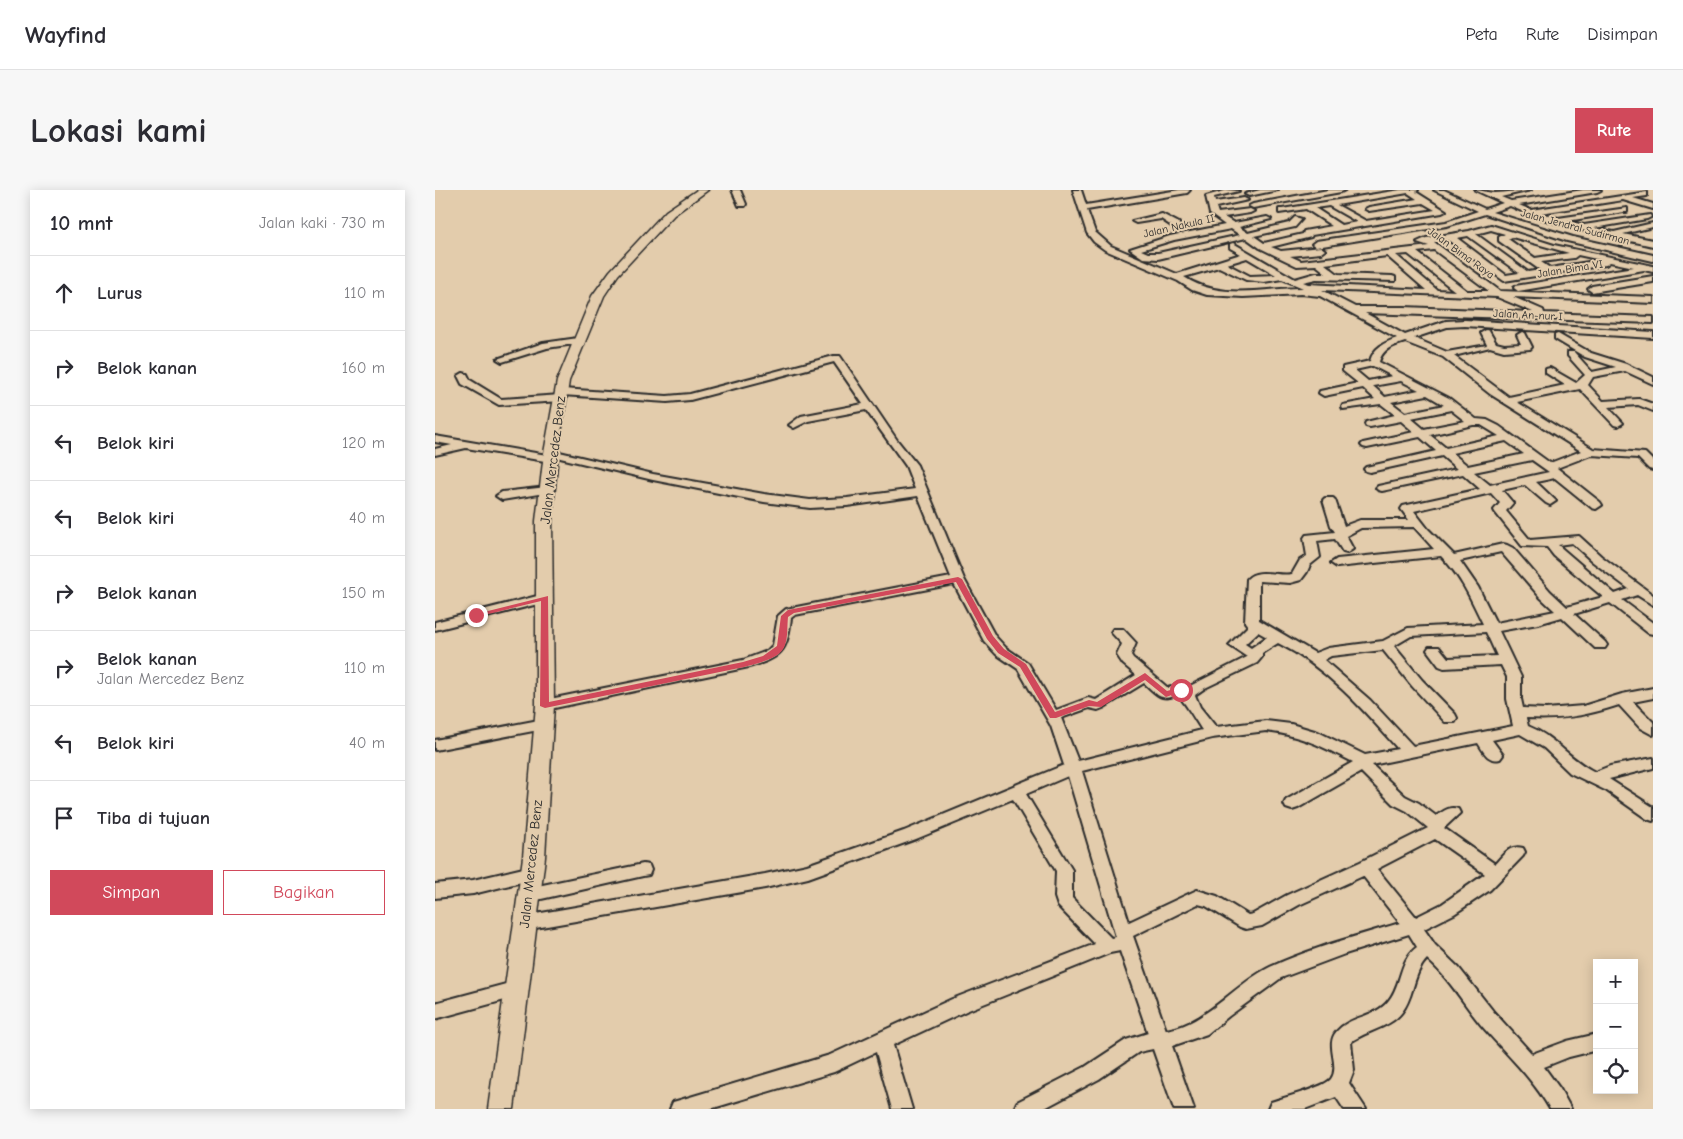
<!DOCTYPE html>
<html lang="id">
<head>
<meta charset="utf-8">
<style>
	body { margin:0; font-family:"Comic Neue",sans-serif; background:#f7f7f7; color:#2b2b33 }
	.controls { position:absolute; right:15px; bottom:15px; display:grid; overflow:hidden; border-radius:0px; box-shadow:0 2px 12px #0003 }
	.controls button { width:45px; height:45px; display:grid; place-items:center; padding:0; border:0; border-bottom:1px solid #e1e1e2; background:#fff; color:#2b2b33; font:25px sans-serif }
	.stop { position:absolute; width:15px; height:15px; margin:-11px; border:4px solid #d1495b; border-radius:50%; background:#fff }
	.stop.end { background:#d1495b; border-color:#fff; box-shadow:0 1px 5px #0008 }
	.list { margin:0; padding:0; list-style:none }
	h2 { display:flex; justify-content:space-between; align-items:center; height:65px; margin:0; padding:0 20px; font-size:21px }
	h2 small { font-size:16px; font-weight:400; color:#7c7c81 }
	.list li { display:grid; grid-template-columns:32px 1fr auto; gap:15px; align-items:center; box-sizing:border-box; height:75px; padding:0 20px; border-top:1px solid #e1e1e2 }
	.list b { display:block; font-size:19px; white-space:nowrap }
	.list p { margin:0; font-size:16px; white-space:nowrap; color:#7c7c81 }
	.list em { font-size:16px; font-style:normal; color:#7c7c81 }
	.actions { display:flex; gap:10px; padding:15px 20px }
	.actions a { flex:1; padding:11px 0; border:1px solid #d1495b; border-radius:0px; text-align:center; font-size:18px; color:#d1495b }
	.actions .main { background:#d1495b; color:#fff }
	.icon { flex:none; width:28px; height:28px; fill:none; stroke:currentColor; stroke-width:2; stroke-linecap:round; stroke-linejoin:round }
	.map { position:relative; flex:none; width:1218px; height:919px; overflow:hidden; border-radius:0px }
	header { display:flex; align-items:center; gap:30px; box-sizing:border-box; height:70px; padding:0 25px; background:#fff; border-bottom:1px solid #e1e1e2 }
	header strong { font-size:24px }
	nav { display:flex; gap:28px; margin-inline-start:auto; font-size:18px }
	.intro { display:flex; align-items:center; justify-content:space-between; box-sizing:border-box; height:120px; padding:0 30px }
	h1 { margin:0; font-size:35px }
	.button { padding:12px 22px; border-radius:0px; background:#d1495b; color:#fff; font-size:18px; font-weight:700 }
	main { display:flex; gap:30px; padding:0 30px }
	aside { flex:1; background:#fff; border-radius:0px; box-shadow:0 2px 12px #0003 }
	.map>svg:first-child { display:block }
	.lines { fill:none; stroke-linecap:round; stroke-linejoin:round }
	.minor-casing { stroke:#2b2b2b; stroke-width:4 }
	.major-casing { stroke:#2b2b2b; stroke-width:3 }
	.minor { fill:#e3ccac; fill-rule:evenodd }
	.major { fill:#e3ccac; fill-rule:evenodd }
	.route { fill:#d1495b }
	.labels { text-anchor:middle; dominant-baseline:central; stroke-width:4; stroke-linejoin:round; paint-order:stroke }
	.far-street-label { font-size:11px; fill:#2b2b2b; stroke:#e3ccac }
	.street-label { font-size:14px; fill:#2b2b2b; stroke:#e3ccac }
</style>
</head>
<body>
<header>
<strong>Wayfind</strong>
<nav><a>Peta</a><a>Rute</a><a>Disimpan</a></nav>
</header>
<div class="intro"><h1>Lokasi kami</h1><a class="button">Rute</a></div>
<main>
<aside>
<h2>10 mnt<small>Jalan kaki · 730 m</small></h2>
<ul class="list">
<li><svg class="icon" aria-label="ahead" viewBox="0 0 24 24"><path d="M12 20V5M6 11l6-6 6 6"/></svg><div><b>Lurus</b></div><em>110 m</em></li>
<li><svg class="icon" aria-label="right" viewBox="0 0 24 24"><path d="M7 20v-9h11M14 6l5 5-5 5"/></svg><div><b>Belok kanan</b></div><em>160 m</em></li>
<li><svg class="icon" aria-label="left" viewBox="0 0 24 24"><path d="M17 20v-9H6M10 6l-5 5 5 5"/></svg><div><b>Belok kiri</b></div><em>120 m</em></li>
<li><svg class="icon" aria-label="left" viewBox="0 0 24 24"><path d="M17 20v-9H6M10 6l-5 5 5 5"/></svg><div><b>Belok kiri</b></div><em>40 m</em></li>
<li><svg class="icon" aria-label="right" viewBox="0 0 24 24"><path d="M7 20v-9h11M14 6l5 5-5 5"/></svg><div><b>Belok kanan</b></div><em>150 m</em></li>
<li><svg class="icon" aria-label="right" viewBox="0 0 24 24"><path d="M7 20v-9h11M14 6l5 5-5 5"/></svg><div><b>Belok kanan</b><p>Jalan Mercedez Benz</p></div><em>110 m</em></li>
<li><svg class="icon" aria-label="left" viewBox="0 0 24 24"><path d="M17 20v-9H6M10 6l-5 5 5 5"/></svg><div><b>Belok kiri</b></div><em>40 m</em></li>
<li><svg class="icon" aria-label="arrive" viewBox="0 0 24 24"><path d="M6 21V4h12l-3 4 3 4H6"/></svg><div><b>Tiba di tujuan</b></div></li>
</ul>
<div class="actions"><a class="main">Simpan</a><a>Bagikan</a></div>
</aside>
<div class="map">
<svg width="1218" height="919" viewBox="0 0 1218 919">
	<rect width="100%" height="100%" fill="#e3ccac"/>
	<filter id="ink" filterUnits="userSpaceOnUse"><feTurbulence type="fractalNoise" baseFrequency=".02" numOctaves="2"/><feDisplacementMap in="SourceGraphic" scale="10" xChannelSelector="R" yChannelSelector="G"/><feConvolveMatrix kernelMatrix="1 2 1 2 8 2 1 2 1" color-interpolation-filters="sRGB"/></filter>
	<g filter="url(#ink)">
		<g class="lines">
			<defs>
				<g id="minor">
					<path d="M297 0H305L311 14 310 16H304Z"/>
					<path d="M638 0H646L651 15 744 0H755L752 3 652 20 660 42 676 56 742 84 806 64 795 58V54L798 53 860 89 881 83H891L881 75 862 76 825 58 811 48 723 69 708 68 695 59 735 46 790 35 775 24 771 6 793 0 804 1 779 7 780 12 809 8 813 10 781 17 783 23 815 19 819 21 815 23 789 27 799 33 832 27 836 29 804 37 813 43 854 33 860 27 867 29 860 37 819 46 829 53 868 44 869 41 897 36 871 19 844 23V19H847L965 0H983L981 2 1011 21 1007 23 877 45 876 47 836 57 846 61 886 57 890 60 886 63 855 66 866 71 994 56 982 52 991 48 1034 41 1056 35 1119 55 1218 76V82L1209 80 1083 101 1079 98 1080 96 1199 77 1175 72 1171 75 1069 91 1013 50 999 52 1065 101 1218 107V113L1078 107 1108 120 1109 123 1218 127V133L930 123 970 145 1011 131 1030 130 1218 142V148L1030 136 1012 137 979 148 1012 162 1052 155 1046 143 1051 140 1054 141 1061 153 1069 155 1086 154 1082 145 1087 142 1090 143 1097 157 1095 159 1069 161 1055 157 1019 166 1074 207 1130 195 1111 183V179L1115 178 1141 193 1150 185 1133 166V162H1139L1157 182 1181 177 1150 167 1120 149V145L1123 144 1156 163 1191 174 1218 187V194L1190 181 1158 187 1153 195 1168 211 1204 209 1218 214V221L1203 215 1173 217 1188 233 1183 236 1179 235 1145 199 1082 212 1158 259 1210 263 1218 271V280L1214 279 1203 268 1156 265 1122 278 1165 312 1167 315 1161 319 1157 318 1120 288 1101 292 1121 311 1115 315 1111 313 1090 295 1067 300 1078 313 1071 321 1095 350 1144 346 1166 366 1218 405V415L1202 405 1187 410 1218 433V444L1213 443 1175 413 1139 424 1170 452 1172 455 1170 458H1160L1127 427 1103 434 1064 441 1086 487V509L1088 518 1111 519 1148 516 1187 504 1218 498V508L1198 512 1218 532V545L1205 538 1184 515C1150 526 1127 530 1091 528L1093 536C1119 546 1135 570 1160 582L1175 576 1218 568V578L1174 589 1218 617V631L1212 629 1172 601 1135 583 1109 558 1085 544 1057 550 1068 565 1065 569C1053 572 1049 562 1043 553L937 575 970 606 984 613 1001 626C1009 621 1014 616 1023 619L1025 623 1009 638 1060 674C1068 665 1075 654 1088 658L1090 662 1088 666 1055 700 1019 724 989 739 1000 755 1024 778 1058 821 1097 864 1132 851 1162 844V860L1134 867 1109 877 1125 899 1136 919H1115C1097 887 1070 863 1046 835 1028 813 1014 788 992 769 978 783 979 807 967 822 955 838 932 840 916 852L919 880 914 893 931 919H909L901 907 870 919H833L836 912C848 908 890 897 896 889 906 875 889 855 902 841 916 825 941 828 954 810 967 794 964 770 982 757L974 744 910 764 846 788 794 826 772 844 737 856 759 919H739L718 859 704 862 664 889 608 919H579L582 912 650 877 691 850 713 843 685 761 675 763 531 821 458 855 477 919H457L441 862 399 882 275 919H235L238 912 245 910 395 865 517 809 660 754 623 716 620 707 621 681 578 609 481 649 373 688 330 698 89 740 83 738 80 733 83 728 89 726 330 684 372 675 469 641 629 575 616 536 583 479 561 464 549 451 519 394 360 425 356 428C352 462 347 467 314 477L110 520 105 518 103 515 105 512 110 510 308 470 332 461 338 455 343 426 351 419 516 387 483 306 412 316 375 318 329 312 218 290 121 267 120 271 116 272 31 258 0 265V259L17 255 0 252V246L112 265V261L116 260 218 284 329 304 375 310 412 308 480 299 471 276 431 220 373 231 359 238 354 235 366 226 428 214 399 172 255 210 232 212 127 205 122 202 127 199 232 206 255 204 399 166H405L462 250 482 275 529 389 560 446 571 458 593 473 621 520 653 508 661 510 701 485 688 474 682 465 687 454 676 442 678 439H688L701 453 696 465 698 468 733 498 743 494 751 498 812 467 794 455 813 436 810 432 812 389C823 377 843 387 857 384L865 370 872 366 869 348 871 345 900 342 896 336 888 310 890 308H898L900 310 909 336 925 330H974L966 319 968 316 1045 299 1028 284 947 301 943 300 941 298 943 296 1022 279 1007 266 935 282 931 281 929 279 931 277 1001 261 985 247 932 258 928 257 926 255 928 253 979 242 966 231 935 237 931 236 930 234 931 232 960 225 946 214 908 219 907 217 908 215 940 209 928 198 889 206 884 203 885 201 923 193 908 181V177L935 171C939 157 949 153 962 148L885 106 866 104 808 107 772 105 757 100 743 91 670 60 659 52 652 43ZM973 3 982 9 934 17 930 19 934 21 988 13 1000 20 931 31 902 15ZM894 16 922 32 906 35 880 18ZM796 39 805 45 723 63H713L706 60 739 50ZM1056 40 1070 44 1064 47V51L1105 80 1093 82 1041 44ZM1033 46 1084 83 1071 85 1022 48ZM1077 47 1134 63 1100 68 1073 49ZM999 60 1054 101H1032L982 62ZM973 64 1020 101 1002 100 961 65ZM1143 65 1166 70 1115 78 1106 72 1139 68ZM952 66 991 100 873 94 868 92 881 89 960 91V87L957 86 903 84 890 74ZM812 68 841 85 815 86 792 74ZM784 77 811 90 829 92 847 89 868 98C827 98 786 111 749 87ZM887 100 1062 107 1098 122 969 117H920ZM970 152 1008 167 1055 204 1146 261 1115 273 1064 236 1052 230 1041 229 1014 208 944 172C948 158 958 156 970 152ZM938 176 957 186 933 191 920 180ZM966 191 984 200 950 207 938 196ZM992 205 1009 215 970 223 956 212ZM1016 220 1030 231 989 239 976 228ZM1038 235H1046L1064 246 1011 258 995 245ZM1071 251 1089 264 1033 276 1017 263ZM1097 270 1114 282 1055 295 1039 282ZM1056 303 1065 313 1059 320 1060 322 1087 356 1112 357 1119 366 1168 407 1132 417 1115 401 1078 358 1072 355 1068 354 1019 365 993 339 979 321ZM979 337 999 359 902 369 896 373 902 377 1006 366C1026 386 1036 409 1048 434L973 438 948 451 893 458 880 463 824 430V391L855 393 866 390 872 382 875 375 885 367 882 351 900 349 908 362 912 363 918 359 911 346 926 338ZM1137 353 1158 372 1194 399 1180 404 1123 355ZM1066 362 1105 407 1120 421 1061 433 1043 397 1025 371ZM823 442 832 447 816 458 810 454ZM1051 442 1062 466 1013 468 1004 457H994L992 460 1004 476 1009 478 1066 475 1072 487V509L1078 536 978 556 935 510 889 470 896 466 948 460 977 496 1010 532H1020L1022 528 1020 524 987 490 959 456 976 446ZM843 453C891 477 928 519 963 559L930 565 883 542 856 534 831 531 781 537 765 517 760 505 770 498 822 473 827 467V463ZM709 493C722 504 725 512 742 505 747 507 762 533 767 540L643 571 626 528 654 518 663 520 668 518ZM831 541C868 546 886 556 918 572L851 610 849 614 851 618 857 620 863 618 926 582 958 614 972 621 993 638 925 672 852 705 818 724 813 725 782 706 762 700 694 732 647 581 777 548ZM633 586 681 747 676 748 637 708V680L591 604ZM1000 649 1050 684 1007 714 981 727 942 679ZM928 686 965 733C922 746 876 758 835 777 798 795 772 834 731 840L698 746 763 714 771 716 805 737 811 739 827 736 864 715Z"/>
					<path d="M825 0H843L814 6 810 4Z"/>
					<path d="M893 0H910L906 2 818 18 814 16 818 14Z"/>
					<path d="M999 0H1009L1050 19 1068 13 1040 0C1047 0 1053 3 1060 3 1071 3 1084 0 1096 0L1066 7 1076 11 1148 0H1166L1162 2 1084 15 1096 20 1212 2V6L1198 8 1218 14V19L1188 10 1106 23 1123 28 1192 18V22H1189L1132 31 1149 35 1215 25 1216 27 1212 29 1159 38 1179 42 1218 33V37L1188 44 1218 50V56C1170 45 1120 37 1075 16L1057 22 1138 47 1218 65V71L1132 51 1050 24 1012 36 881 57 877 54 881 51 1011 32 1043 21Z"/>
					<path d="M727 24 744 33V37H738L726 29 701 33 697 31Z"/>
					<path d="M1218 86V92L1157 102 1153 99 1157 96Z"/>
					<path d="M143 148 146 149V153L112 158 67 172 62 169 108 153Z"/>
					<path d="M28 183 32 184 35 190 66 209 126 205 131 208 126 211 64 215 27 194 23 186Z"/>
					<path d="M112 297 116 298 118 300 116 302 67 310 61 306 67 302Z"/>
					<path d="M110 404 117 408 115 411 0 440V432Z"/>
					<path d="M109 529 114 530 116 534 114 538 0 560V550Z"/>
					<path d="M208 674 214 675 216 680 214 685 208 686 93 712 87 710 84 705 87 700 93 698Z"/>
					<path d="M97 676 103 678 105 683 103 688 38 704 0 708V694L38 690Z"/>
					<path d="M82 791 88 793 91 799 88 805 0 829V813Z"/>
				</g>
				<path id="major" d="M262 0H273L239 25 183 85 169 106 134 191 123 263 117 331 119 515 110 667 79 919H53L88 667 101 515V331L109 263 122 191 157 106 175 81 231 21Z"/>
			</defs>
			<use href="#minor" class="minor-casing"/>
			<use href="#major" class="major-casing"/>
			<use href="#minor" class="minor"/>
			<use href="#major" class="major"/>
		</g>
	</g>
	<path class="route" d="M523 387 527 389 558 446 569 459 591 474 620 522 654 510 662 512 710 483 732 501 746 497 751 500 731 507 710 490 666 517 654 516 621 528H615L585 477 563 463 552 449 521 392 359 423 353 427C352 436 353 447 350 455 346 469 322 473 309 477L110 518 105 516 106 411 41 427 37 425 113 406 114 512 308 472 328 466 342 456 346 426 353 420Z"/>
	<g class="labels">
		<g class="far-street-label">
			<text transform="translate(744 36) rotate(-13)">Jalan Nakula II</text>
			<text transform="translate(1140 37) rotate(15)">Jalan Jendral Sudirman</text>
			<text transform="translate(1026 63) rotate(36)">Jalan Bima Raya</text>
			<text transform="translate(1135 79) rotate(-9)">Jalan Bima VI</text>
			<text transform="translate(1093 125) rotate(3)">Jalan An-nur I</text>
		</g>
		<g class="street-label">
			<text transform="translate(118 270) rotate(-83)">Jalan Mercedez Benz</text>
			<text transform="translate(96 674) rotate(-84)">Jalan Mercedez Benz</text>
		</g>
	</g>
</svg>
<div class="controls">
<button>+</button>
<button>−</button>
<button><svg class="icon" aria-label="locate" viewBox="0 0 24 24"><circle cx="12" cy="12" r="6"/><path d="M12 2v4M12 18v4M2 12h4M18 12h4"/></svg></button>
</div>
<div class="stop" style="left:746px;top:500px"></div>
<div class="stop end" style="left:41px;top:425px"></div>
</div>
</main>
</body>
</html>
